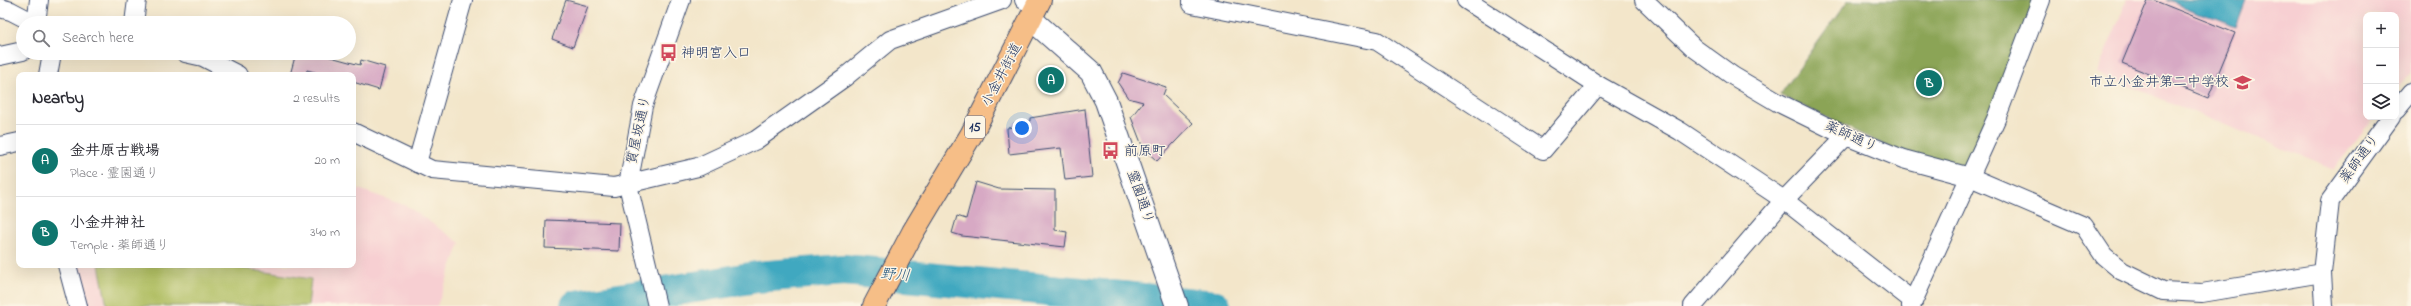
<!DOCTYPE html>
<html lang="en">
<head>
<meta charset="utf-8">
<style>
	body { margin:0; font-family:"Indie Flower","Klee One",sans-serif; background:#f7f7f7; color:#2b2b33 }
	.controls { position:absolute; right:12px; top:12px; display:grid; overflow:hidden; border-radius:8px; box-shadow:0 4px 16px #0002 }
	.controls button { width:36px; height:36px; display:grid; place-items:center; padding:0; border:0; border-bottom:1px solid #e1e1e2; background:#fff; color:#2b2b33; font:20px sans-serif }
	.you { position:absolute; left:1022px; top:128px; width:14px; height:14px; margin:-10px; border:3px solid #fff; border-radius:50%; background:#1a73e8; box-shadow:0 0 0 6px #1a73e833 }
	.badge { display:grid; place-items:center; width:26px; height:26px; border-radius:50%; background:#0f766e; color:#fff; font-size:13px; font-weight:700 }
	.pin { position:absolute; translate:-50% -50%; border:2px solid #fff; box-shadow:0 1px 4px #0006 }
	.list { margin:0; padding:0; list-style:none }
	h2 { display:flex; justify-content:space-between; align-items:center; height:52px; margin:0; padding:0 16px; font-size:17px }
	h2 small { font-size:13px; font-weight:400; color:#7c7c81 }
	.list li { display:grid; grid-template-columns:26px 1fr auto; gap:12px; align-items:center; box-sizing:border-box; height:72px; padding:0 16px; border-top:1px solid #e1e1e2 }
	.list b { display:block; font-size:15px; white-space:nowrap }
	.list p { margin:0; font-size:13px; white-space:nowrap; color:#7c7c81 }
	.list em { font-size:13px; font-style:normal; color:#7c7c81 }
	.icon { flex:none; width:22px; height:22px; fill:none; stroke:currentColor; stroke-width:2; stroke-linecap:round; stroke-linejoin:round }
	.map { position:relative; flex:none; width:2411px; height:306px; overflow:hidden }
	.search { position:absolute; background:#fff; box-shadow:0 4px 16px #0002; left:16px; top:16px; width:340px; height:44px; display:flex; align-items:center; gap:10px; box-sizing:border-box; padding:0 14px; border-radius:22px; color:#7c7c81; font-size:15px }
	.panel { position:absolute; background:#fff; box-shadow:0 4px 16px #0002; left:16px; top:72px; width:340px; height:196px; border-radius:8px }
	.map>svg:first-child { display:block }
	.built { fill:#f7cfd2 }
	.green { fill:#afbd60; stroke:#65765f }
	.forest { fill:#8ba456; stroke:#536a5a }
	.water { fill:#40a8c0; stroke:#2e6c8f }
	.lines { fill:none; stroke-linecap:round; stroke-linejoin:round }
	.river { stroke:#40a8c0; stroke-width:32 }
	.building { fill:#d7a9c4 }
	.minor-casing { stroke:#3b4a6e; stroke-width:20 }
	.tertiary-casing { stroke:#3b4a6e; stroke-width:24 }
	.primary-casing { stroke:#3b4a6e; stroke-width:24 }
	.minor { stroke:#fff; stroke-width:18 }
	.tertiary { stroke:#fff; stroke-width:22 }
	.primary { stroke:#f6be87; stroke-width:22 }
	.labels { text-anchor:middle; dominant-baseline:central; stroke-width:3; stroke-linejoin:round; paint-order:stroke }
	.shield { fill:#fcf5e5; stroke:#5e6a86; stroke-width:1 }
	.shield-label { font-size:13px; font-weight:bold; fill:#1b2f5e }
	.poi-label { font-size:14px; fill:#1b2f5e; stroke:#fcf5e5; text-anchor:start }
	.street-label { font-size:14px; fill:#1b2f5e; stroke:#fcf5e5 }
	.water-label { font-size:15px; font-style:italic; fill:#285980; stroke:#fcf5e5 }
</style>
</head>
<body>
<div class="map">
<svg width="2411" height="306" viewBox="0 0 2411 306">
	<rect width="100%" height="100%" fill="#fcf5e5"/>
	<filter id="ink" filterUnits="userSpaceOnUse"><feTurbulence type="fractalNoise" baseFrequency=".025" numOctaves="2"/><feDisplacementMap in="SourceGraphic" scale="8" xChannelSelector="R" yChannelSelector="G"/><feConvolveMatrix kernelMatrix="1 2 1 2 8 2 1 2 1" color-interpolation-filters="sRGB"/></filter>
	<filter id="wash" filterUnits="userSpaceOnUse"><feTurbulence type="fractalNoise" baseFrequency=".012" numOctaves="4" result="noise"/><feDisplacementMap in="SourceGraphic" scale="16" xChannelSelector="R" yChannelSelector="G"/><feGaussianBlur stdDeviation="0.9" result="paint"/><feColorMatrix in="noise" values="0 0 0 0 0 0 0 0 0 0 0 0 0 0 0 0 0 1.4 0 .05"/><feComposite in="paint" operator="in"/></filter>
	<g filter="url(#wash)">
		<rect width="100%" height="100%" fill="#f3e6ca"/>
		<g class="built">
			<path d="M2127 0H2411V72L2396 91V15H2366V117H2375L2334 169 2097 73Z"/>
			<path d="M353 187 407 206 460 243 437 306H78L67 265H353Z"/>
		</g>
		<path class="green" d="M99 265H220L311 279 308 306H107Z"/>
		<path class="forest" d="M1848 0H2036L1967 172 1905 155 1780 95Z"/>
		<path class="water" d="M2166 0H2246L2236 27Z"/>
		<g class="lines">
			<path class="river" d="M576 306 757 277 844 270 1215 306"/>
		</g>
		<g id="blocks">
			<g class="building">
				<path d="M566 0 588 6 573 47 552 39Z"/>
				<path d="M2148 0H2153L2235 33 2208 98 2122 63Z"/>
				<path d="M296 53H316L360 65 361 60 385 67 379 90 353 82V75H326L307 70 306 75H290Z"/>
				<path d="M1123 73 1166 87 1163 95 1193 123 1157 161 1143 148 1131 117 1143 102 1128 98 1118 83Z"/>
				<path d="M1085 109 1092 177 1065 180 1061 148 1009 154 1007 128 1014 127V123L1030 121V118Z"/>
				<path d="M976 182 999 189 1055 190V230L1067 232 1065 247 962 236 952 233 957 216 966 219Z"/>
				<path d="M546 220 620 223 619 251 545 248Z"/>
			</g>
		</g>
	</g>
	<g filter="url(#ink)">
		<use href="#blocks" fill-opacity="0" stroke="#3b4a6e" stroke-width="1"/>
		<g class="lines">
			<defs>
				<g id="minor">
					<path d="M1024 0 1038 4"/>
					<path d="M1192 0V4L1377 41 1543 150 1598 85"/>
					<path d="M1466 0 1598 85 1680 131 1784 200 1913 301"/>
					<path d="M1644 0 1694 48 1733 76 1777 102 1846 136 1903 159 1970 177 2084 226 2104 256 2122 271 2163 291 2202 293 2322 273"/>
					<path d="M0 8 11 11 34 23"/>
					<path d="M36 23 39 0"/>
					<path d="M134 23 137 0"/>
					<path d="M185 53 203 57 238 75"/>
					<path d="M0 56 23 51"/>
					<path d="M48 75 52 53"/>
					<path d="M2396 110 2411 92"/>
					<path d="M353 132 432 170 614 187 698 167 756 140 845 77 890 40 1002 0"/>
					<path d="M0 146 19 142"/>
					<path d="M417 163 463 0"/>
					<path d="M67 265 78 306"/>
					<path d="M657 306 628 185 643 106 681 0"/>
					<path d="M1693 306 1784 200 1846 136"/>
					<path d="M1911 306 1996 119 2041 0"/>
					<path d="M2324 306 2322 273 2330 201 2391 117"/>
				</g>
				<path id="tertiary" d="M1031 19 1091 72 1106 101 1177 306"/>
				<path id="primary" d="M874 306 913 232 971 135 1040 0"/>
			</defs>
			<use href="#minor" class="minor-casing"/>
			<use href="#tertiary" class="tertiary-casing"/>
			<use href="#primary" class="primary-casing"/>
			<use href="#minor" class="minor"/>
			<use href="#tertiary" class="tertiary"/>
			<use href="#primary" class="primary"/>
		</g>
	</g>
	<defs>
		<symbol id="bus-bare" viewBox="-9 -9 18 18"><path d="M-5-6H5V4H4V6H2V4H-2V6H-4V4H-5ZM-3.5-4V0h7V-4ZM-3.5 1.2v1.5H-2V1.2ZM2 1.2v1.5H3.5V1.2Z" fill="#d1495b" stroke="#fcf5e5" stroke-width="2.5" paint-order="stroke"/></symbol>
		<symbol id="school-bare" viewBox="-9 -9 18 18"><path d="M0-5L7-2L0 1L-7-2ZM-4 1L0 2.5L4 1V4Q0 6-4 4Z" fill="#d1495b" stroke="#fcf5e5" stroke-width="2.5" paint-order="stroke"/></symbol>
	</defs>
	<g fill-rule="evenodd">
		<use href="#bus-bare" x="656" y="40" width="25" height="25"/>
		<use href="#school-bare" x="2230" y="70" width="25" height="25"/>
		<use href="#bus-bare" x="1098" y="138" width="25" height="25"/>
	</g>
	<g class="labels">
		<rect class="shield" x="965" y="116" width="20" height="22" rx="3"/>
		<g class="shield-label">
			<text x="975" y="127">15</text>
		</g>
		<g class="poi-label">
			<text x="681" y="53">神明宮入口</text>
			<text x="2229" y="82" text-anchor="end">市立小金井第二中学校</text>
			<text x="1124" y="151">前原町</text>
		</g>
		<g class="street-label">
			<text transform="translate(1002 75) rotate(-62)">小金井街道</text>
			<text transform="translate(639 130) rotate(-78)">質屋坂通り</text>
			<text transform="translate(1851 137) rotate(24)">薬師通り</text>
			<text transform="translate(2360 159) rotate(-54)">薬師通り</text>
			<text transform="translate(1140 197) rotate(71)">霊園通り</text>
		</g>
		<g class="water-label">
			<text transform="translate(895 275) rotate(5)">野川</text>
		</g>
	</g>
</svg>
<div class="controls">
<button>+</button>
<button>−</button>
<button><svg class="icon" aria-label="layers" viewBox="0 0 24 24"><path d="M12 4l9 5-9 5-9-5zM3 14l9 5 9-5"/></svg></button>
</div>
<div class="you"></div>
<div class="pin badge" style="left:1051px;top:80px">A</div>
<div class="pin badge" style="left:1929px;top:83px">B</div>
<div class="search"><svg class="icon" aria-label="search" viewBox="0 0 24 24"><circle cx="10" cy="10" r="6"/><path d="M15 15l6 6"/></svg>Search here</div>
<section class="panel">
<h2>Nearby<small>2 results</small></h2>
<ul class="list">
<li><span class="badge">A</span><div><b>金井原古戦場</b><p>Place · 霊園通り</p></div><em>20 m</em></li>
<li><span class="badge">B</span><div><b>小金井神社</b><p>Temple · 薬師通り</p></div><em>340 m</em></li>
</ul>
</section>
</div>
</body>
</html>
